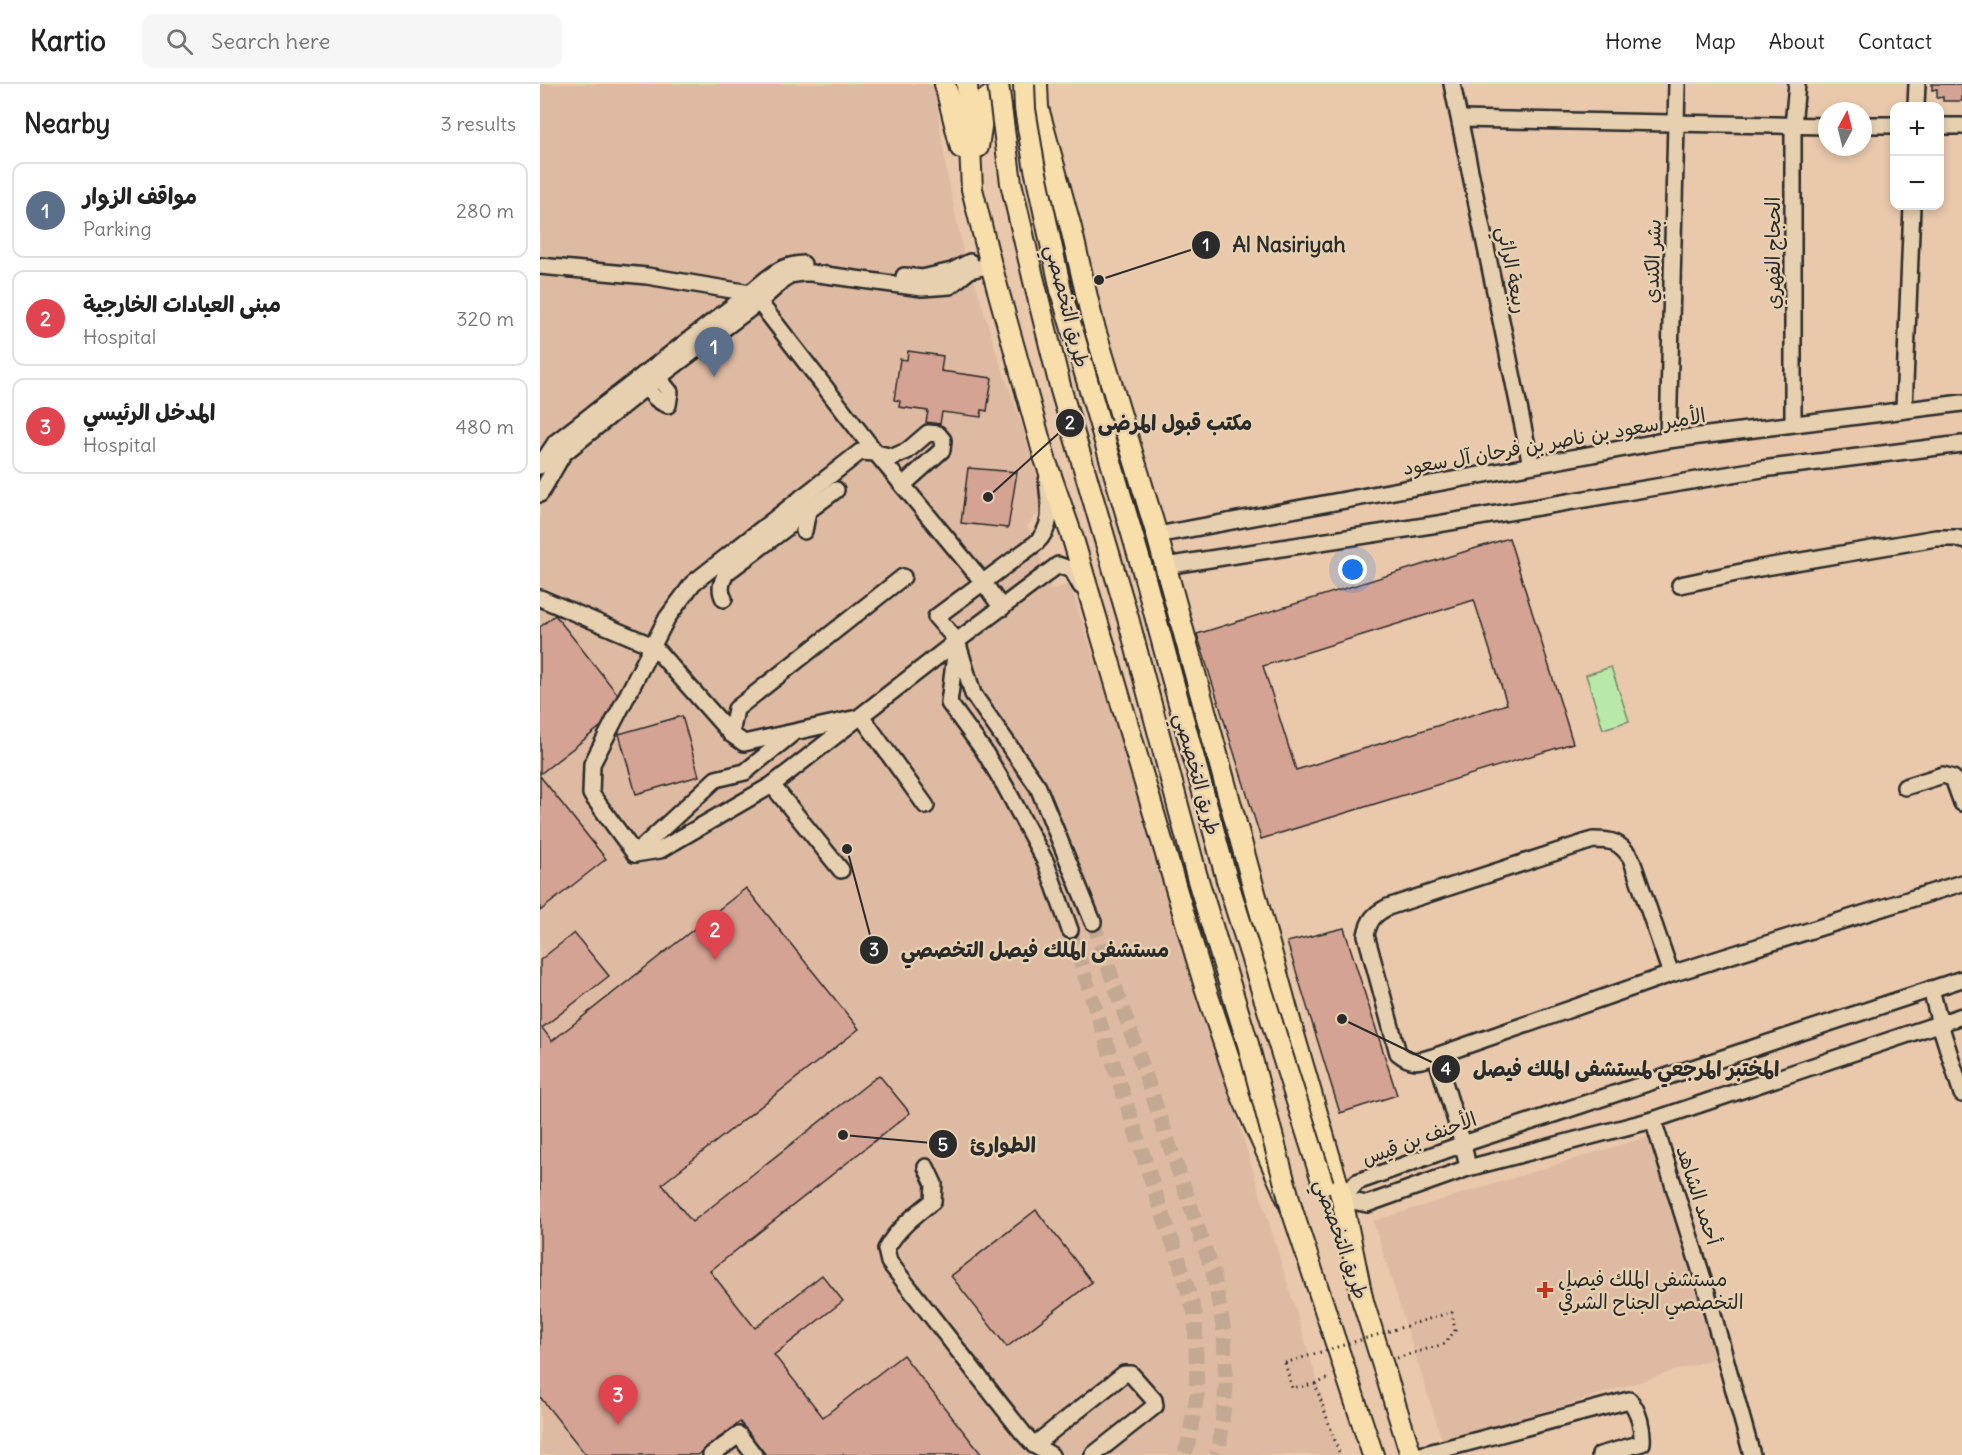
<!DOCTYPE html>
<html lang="en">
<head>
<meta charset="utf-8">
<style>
	body { margin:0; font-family:Delius,"Playpen Sans Arabic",sans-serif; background:#f6f6f6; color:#222 }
	.controls { position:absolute; right:18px; top:18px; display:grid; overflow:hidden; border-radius:12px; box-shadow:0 3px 9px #0003 }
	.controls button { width:54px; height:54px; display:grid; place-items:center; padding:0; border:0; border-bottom:2px solid #e0e0e0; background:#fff; color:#222; font:30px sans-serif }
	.compass { position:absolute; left:1278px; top:18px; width:54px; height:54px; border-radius:50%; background:#fff; box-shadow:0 3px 9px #0003; rotate:7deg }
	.you { position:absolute; left:813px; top:486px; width:21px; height:21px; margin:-15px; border:4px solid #fff; border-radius:50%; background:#1a73e8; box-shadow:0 0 0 9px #1a73e833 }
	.badge { display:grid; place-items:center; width:39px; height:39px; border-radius:50%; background:#c8321e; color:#fff; font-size:20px; font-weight:700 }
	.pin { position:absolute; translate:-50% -50px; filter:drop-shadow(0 2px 3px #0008) }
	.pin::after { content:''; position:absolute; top:32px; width:21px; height:18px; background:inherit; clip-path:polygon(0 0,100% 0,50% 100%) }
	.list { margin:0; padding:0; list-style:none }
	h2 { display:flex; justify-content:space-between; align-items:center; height:78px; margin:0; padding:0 24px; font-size:26px }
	h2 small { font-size:20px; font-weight:400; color:#767676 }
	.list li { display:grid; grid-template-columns:39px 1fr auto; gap:18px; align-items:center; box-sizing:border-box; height:96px; margin:0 12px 12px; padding:0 12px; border:2px solid #e0e0e0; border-radius:12px }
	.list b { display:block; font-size:22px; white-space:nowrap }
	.list p { margin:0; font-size:20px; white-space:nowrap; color:#767676 }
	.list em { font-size:20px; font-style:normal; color:#767676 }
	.icon { flex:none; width:33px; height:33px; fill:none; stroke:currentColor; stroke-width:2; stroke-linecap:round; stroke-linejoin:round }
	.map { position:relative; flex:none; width:1422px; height:1371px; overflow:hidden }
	header { display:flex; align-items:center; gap:36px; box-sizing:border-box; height:84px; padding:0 30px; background:#fff; border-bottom:2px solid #e0e0e0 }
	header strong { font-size:28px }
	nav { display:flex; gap:33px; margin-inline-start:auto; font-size:21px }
	.search { width:420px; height:54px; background:#f6f6f6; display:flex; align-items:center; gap:15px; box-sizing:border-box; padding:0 21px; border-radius:12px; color:#767676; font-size:22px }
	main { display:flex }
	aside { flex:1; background:#fff }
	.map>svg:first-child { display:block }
	.built { fill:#dfbaa2 }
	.green { fill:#b9e9a8; stroke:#728a6a; stroke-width:1.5 }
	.building { fill:#d4a393; stroke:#2b2b2b; stroke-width:1.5; fill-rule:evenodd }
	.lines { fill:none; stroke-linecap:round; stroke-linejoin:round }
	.minor-tunnel { stroke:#c3a992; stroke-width:15; stroke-dasharray:15 8; stroke-linecap:butt }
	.minor-casing { stroke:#2b2b2b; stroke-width:20 }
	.major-casing { stroke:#2b2b2b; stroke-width:24 }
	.path { stroke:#2b2b2b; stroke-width:3; stroke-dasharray:1.5 4.5; stroke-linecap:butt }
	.minor { stroke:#e6d0af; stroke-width:15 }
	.major { stroke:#f8deab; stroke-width:20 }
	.major-bridge-casing { stroke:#2b2b2b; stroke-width:24; stroke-linecap:butt }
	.path-bridge { stroke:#2b2b2b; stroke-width:3; stroke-dasharray:1.5 4.5; stroke-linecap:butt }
	.major-bridge { stroke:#f8deab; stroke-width:20 }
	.poi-dot { fill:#c8321e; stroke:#e6d0af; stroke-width:2 }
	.labels { text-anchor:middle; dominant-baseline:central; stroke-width:5; stroke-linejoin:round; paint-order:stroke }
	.street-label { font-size:20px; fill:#2b2b2b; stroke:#e6d0af }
	.poi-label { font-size:20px; fill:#2b2b2b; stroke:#e6d0af; text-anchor:start }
	.leader { fill:none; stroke:#2b2b2b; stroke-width:2 }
	.callout-dot { fill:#2b2b2b; stroke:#e6d0af; stroke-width:2 }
	.mark-label { font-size:18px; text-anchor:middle; font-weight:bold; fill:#fff }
	.callout-label { font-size:21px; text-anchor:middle; font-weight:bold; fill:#2b2b2b; stroke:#e6d0af; stroke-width:5; stroke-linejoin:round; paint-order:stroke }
</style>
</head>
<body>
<header>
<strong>Kartio</strong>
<div class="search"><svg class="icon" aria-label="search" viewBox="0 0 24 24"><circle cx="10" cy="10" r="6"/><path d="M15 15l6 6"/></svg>Search here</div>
<nav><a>Home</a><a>Map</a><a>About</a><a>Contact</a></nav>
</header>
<main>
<aside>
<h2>Nearby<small>3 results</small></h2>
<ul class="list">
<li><span class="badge" style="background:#5c6f8a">1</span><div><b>مواقف الزوار</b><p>Parking</p></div><em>280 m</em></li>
<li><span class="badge" style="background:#e0444e">2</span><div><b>مبنى العيادات الخارجية</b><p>Hospital</p></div><em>320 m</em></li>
<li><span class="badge" style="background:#e0444e">3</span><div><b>المدخل الرئيسي</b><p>Hospital</p></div><em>480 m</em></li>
</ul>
</aside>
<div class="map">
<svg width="1422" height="1371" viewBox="0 0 1422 1371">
	<rect width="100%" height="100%" fill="#e9c8ac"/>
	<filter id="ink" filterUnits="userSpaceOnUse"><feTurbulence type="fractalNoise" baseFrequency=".0167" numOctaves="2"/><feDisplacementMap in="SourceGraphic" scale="12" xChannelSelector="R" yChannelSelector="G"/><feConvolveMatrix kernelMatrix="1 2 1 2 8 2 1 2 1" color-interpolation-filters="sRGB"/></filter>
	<g filter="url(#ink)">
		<g class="built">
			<path d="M0 0H393L394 2 407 90 423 167 429 178 454 261 484 347 499 401 502 415 500 427 487 442 494 453 511 506 530 500 588 678 800 1371H0Z"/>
			<path d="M1110 1052 1176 1274 903 1359 833 1137Z"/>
		</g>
		<path class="green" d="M1071 583 1089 637 1063 645 1046 591Z"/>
		<g class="building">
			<path d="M1392 0H1422V17H1403V13L1397 14V5L1392 6Z"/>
			<path d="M368 267 403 272 401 287 452 294 447 327 442 326 441 333 402 328 400 340 386 338 388 327 359 323 360 317 354 316 360 275 367 276Z"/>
			<path d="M428 384 477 388 468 444 421 439Z"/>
			<path d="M969 454 1033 659 721 755 657 550ZM934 516 967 620 756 686 723 582Z"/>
			<path d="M15 531 87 622 0 690V543Z"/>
			<path d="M142 632 159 692 96 710 79 650Z"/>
			<path d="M0 692 66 775 0 827Z"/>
			<path d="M206 804 319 945 122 1100 152 1138 339 991 370 1029 170 1187 215 1244 282 1191 303 1217 234 1271 283 1333 363 1271 442 1371H226L200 1338 158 1371H46L0 1313V876L34 849 69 892 2 944 12 957Z"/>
			<path d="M804 844 857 1011 800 1029 747 858Z"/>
			<path d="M496 1126 552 1198 467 1263 411 1192Z"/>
		</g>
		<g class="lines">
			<g class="minor-tunnel">
				<path d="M553 838 673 1188 684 1247 686 1304 679 1366 677 1371"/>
				<path d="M530 846 619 1120 639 1176 655 1230 657 1311 648 1360 644 1371"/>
			</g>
			<defs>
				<g id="minor">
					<path d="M912 0 991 381"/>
					<path d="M1376 22 1377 0"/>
					<path d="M921 35 1287 42"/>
					<path d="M1323 41H1354"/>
					<path d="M1400 42H1422"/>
					<path d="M0 182 107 192 210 209C228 195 238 181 263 180"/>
					<path d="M364 192 382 194 412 187 430 178"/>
					<path d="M103 291 119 295 130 308 128 321C113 316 107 306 103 291Z"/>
					<path d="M1364 325 1372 122"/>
					<path d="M1253 339V42L1257 0"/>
					<path d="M1128 356 1137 0"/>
					<path d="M0 382 16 358 210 209 219 218 336 369 443 498 462 524"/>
					<path d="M507 396C509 420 515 441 496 459L396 533 417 557 433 610 498 703 553 838"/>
					<path d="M0 410 23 370 106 303 219 218 249 191 262 189H271L382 204 410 202 430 186 451 181"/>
					<path d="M264 447 268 427 296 406"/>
					<path d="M617 451 1128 356 1422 319"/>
					<path d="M625 482 898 440 1222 385 1422 360"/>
					<path d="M1140 501 1220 484 1396 454H1417L1422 456"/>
					<path d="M0 514 113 562 191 650 204 659 322 633 386 722"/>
					<path d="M184 515C179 506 181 499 186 489L249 442 255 432 262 413"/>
					<path d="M416 563 409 619 444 667 465 702 506 779 530 846"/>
					<path d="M191 650 196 625 363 493"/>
					<path d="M232 701 301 786"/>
					<path d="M1365 703 1403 691 1413 694 1422 719"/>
					<path d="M95 770 51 710 52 680 127 534 153 499 320 368 336 369 353 373 367 367 388 349 398 350 403 356 402 366 363 401"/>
					<path d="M95 770 120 766 232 701 417 557 518 481 532 486 541 502"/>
					<path d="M95 770 176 695 205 688 252 650"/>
					<path d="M1422 895 923 1060 817 1098 802 1115 827 1120 928 1084 1113 1036 1422 932"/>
					<path d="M1391 905 1400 940 1422 1010"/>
					<path d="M896 972C879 977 873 981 858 969L826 851C829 836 834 830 848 823L1053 756C1072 756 1079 757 1091 774L1131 890"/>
					<path d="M1113 1036 1164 1198 1212 1371"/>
					<path d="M386 1083 394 1100 393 1117C375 1131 357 1145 346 1165L349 1178 483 1349 494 1361 511 1371"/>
					<path d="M928 1084 923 1060 896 972 1131 890 1422 799"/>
					<path d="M494 1361 584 1290H591L614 1316 615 1322 553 1371"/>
					<path d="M171 1371 199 1351 214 1371"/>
					<path d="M881 1371 1089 1316C1099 1326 1103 1346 1102 1359L1060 1371"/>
				</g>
				<g id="major">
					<path d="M405 0 421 64"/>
					<path d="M427 0 432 105 451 181 505 375 533 455 666 906 701 1010 752 1126 833 1371"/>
					<path d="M497 0 498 24 531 144 553 239 617 451 752 944 802 1115 823 1218"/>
					<path d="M438 63 445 16C461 2 483 6 496 22"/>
					<path d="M820 1208 871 1371"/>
				</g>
			</defs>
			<use href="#minor" class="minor-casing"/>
			<use href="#major" class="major-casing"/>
			<g class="path">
				<path d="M857 1274 904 1260 915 1247 912 1228"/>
				<path d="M745 1279 752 1304 775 1300 800 1371"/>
				<path d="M775 1300 790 1294"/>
			</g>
			<use href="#minor" class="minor"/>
			<use href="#major" class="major"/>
			<defs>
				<g id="major-bridge">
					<path d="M458 0 471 99 493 193 521 306 588 534 657 793 708 960 752 1126"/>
					<path d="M484 0 485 25 494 80 522 211 603 487 687 796 783 1100"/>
				</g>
			</defs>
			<use href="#major-bridge" class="major-bridge-casing"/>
			<path class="path-bridge" d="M745 1279 912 1228"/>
			<use href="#major-bridge" class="major-bridge"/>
		</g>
	</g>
	<path class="poi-dot" d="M1002 1197h6v6h6v6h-6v6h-6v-6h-6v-6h6z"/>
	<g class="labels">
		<g class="street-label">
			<text transform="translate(1232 169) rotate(-90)">الحجاج الفهري</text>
			<text transform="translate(1112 177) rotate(-88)">بشر الكندي</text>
			<text transform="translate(973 186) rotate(79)">ربيعة الرائي</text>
			<text transform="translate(528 222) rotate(76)">طريق التخصصي</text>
			<text transform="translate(1014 357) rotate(-10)">الأمير سعود بن ناصر بن فرحان آل سعود</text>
			<text transform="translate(658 690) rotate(75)">طريق التخصصي</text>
			<text transform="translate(879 1054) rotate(-20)">الأحنف بن قيس</text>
			<text transform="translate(1159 1111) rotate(72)">أحمد الشاهد</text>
			<text transform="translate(802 1155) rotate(71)">طريق التخصصي</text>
		</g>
		<g class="poi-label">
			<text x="1018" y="1194">مستشفى الملك فيصل<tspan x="1018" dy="23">التخصصي الجناح الشرقي</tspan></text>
		</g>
	</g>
	<path class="leader" d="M559 196L666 161M448 413L530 339M307 765L334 866M802 935L906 985M303 1051L403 1060"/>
	<g class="callout-dot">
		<circle cx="559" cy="196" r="6"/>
		<circle cx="448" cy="413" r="6"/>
		<circle cx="307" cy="765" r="6"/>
		<circle cx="802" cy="935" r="6"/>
		<circle cx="303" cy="1051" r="6"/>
		<circle cx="666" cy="161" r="15"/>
		<circle cx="530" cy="339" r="15"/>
		<circle cx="334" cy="866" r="15"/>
		<circle cx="906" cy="985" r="15"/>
		<circle cx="403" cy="1060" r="15"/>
	</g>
	<g class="mark-label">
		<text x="666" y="167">1</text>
		<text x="530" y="345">2</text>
		<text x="334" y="872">3</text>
		<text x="906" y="991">4</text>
		<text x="403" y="1067">5</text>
	</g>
	<g class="callout-label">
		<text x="749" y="168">Al Nasiriyah</text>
		<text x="635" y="346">مكتب قبول المرضى</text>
		<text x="495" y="873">مستشفى الملك فيصل التخصصي</text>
		<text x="1086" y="992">المختبر المرجعي لمستشفى الملك فيصل</text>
		<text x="463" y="1068">الطوارئ</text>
	</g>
</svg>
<div class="controls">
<button>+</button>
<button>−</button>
</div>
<svg class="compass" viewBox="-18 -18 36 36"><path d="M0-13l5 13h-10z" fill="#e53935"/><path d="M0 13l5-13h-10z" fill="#767676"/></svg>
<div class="you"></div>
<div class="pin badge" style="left:174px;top:293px;background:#5c6f8a">1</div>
<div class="pin badge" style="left:175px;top:876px;background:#e0444e">2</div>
<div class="pin badge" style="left:78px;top:1341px;background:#e0444e">3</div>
</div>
</main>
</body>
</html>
